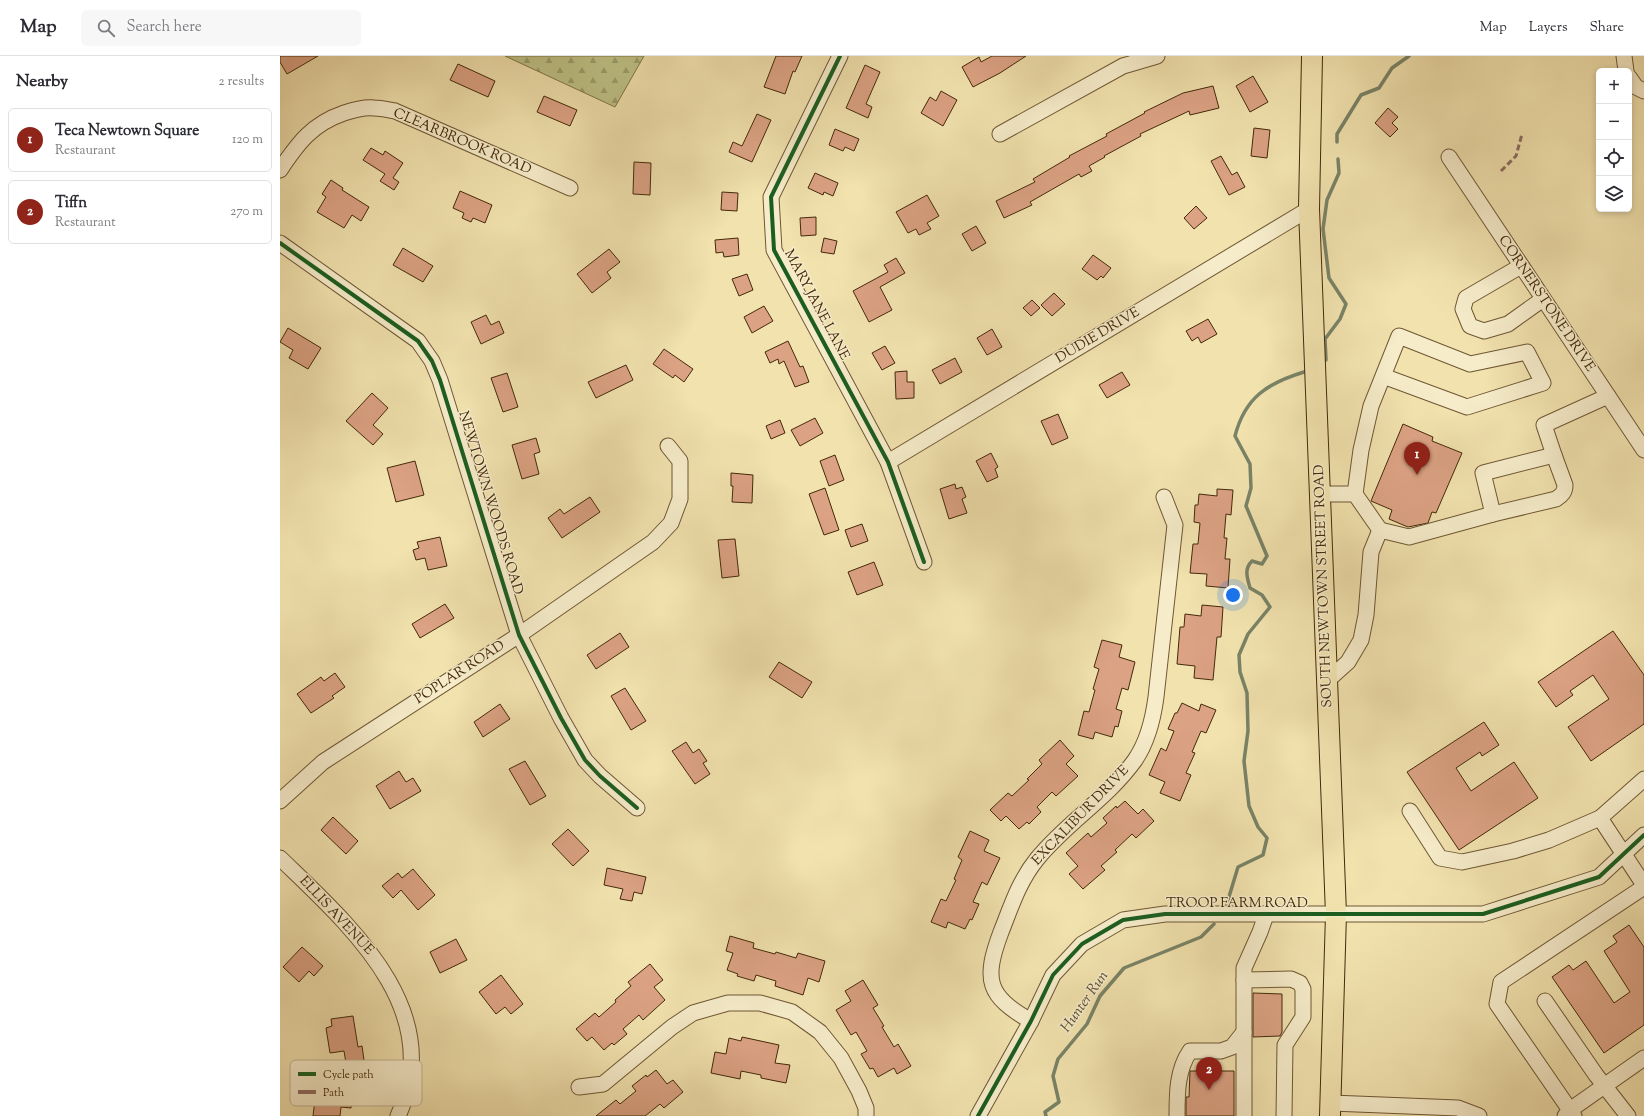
<!DOCTYPE html>
<html lang="en">
<head>
<meta charset="utf-8">
<style>
	body { margin:0; font-family:"Sorts Mill Goudy",serif; background:#f7f7f7; color:#2b2b33 }
	.controls { position:absolute; right:12px; top:12px; display:grid; overflow:hidden; border-radius:6px; box-shadow:0 2px 6px #0003 }
	.controls button { width:36px; height:36px; display:grid; place-items:center; padding:0; border:0; border-bottom:1px solid #e1e1e2; background:#fff; color:#2b2b33; font:20px sans-serif }
	.you { position:absolute; left:953px; top:539px; width:14px; height:14px; margin:-10px; border:3px solid #fff; border-radius:50%; background:#1a73e8; box-shadow:0 0 0 6px #1a73e833 }
	.badge { display:grid; place-items:center; width:26px; height:26px; border-radius:50%; background:#8f2418; color:#fff; font-size:13px; font-weight:700 }
	.pin { position:absolute; translate:-50% -33px; filter:drop-shadow(0 1px 2px #0008) }
	.pin::after { content:''; position:absolute; top:21px; width:14px; height:12px; background:inherit; clip-path:polygon(0 0,100% 0,50% 100%) }
	.list { margin:0; padding:0; list-style:none }
	h2 { display:flex; justify-content:space-between; align-items:center; height:52px; margin:0; padding:0 16px; font-size:17px }
	h2 small { font-size:13px; font-weight:400; color:#7c7c81 }
	.list li { display:grid; grid-template-columns:26px 1fr auto; gap:12px; align-items:center; box-sizing:border-box; height:64px; margin:0 8px 8px; padding:0 8px; border:1px solid #e1e1e2; border-radius:6px }
	.list b { display:block; font-size:15px; white-space:nowrap }
	.list p { margin:0; font-size:13px; white-space:nowrap; color:#7c7c81 }
	.list em { font-size:13px; font-style:normal; color:#7c7c81 }
	.icon { flex:none; width:22px; height:22px; fill:none; stroke:currentColor; stroke-width:2; stroke-linecap:round; stroke-linejoin:round }
	.map { position:relative; flex:none; width:1364px; height:1060px; overflow:hidden }
	header { display:flex; align-items:center; gap:24px; box-sizing:border-box; height:56px; padding:0 20px; background:#fff; border-bottom:1px solid #e1e1e2 }
	header strong { font-size:19px }
	nav { display:flex; gap:22px; margin-inline-start:auto; font-size:14px }
	.search { width:280px; height:36px; background:#f7f7f7; display:flex; align-items:center; gap:10px; box-sizing:border-box; padding:0 14px; border-radius:6px; color:#7c7c81; font-size:15px }
	main { display:flex }
	aside { flex:1; background:#fff }
	.map>svg:first-child { display:block }
	.forest { fill:url(#forest-firs); stroke:#817648 }
	.lines { fill:none; stroke-linecap:round; stroke-linejoin:round }
	.stream { stroke:#798367; stroke-width:3.5 }
	.building { fill:#dba283; stroke:#44290a }
	.minor-casing { stroke:#6f5733; stroke-width:17 }
	.major-casing { stroke:#44290a; stroke-width:22 }
	.minor { stroke:#f6ecca; stroke-width:15 }
	.major { stroke:#f1e2ae; stroke-width:20 }
	.quiet { stroke:#8d6e63; stroke-width:3; stroke-dasharray:6 3; stroke-linecap:butt }
	.cycleway-casing { stroke:#f6ecca; stroke-width:6 }
	.cycleway { stroke:#1b5e20; stroke-width:4 }
	.labels { text-anchor:middle; dominant-baseline:central; stroke-width:3; stroke-linejoin:round; paint-order:stroke }
	.street-label { font-size:14px; fill:#44290a; stroke:#f6ecca }
	.water-label { font-size:15px; font-style:italic; fill:#5a4e31; stroke:#f6ecca }
	.key { fill:#f6ecca; stroke:#c1b290; stroke-width:1 }
	.key-label { font-size:11px; fill:#44290a }
</style>
</head>
<body>
<header>
<strong>Map</strong>
<div class="search"><svg class="icon" aria-label="search" viewBox="0 0 24 24"><circle cx="10" cy="10" r="6"/><path d="M15 15l6 6"/></svg>Search here</div>
<nav><a>Map</a><a>Layers</a><a>Share</a></nav>
</header>
<main>
<aside>
<h2>Nearby<small>2 results</small></h2>
<ul class="list">
<li><span class="badge">1</span><div><b>Teca Newtown Square</b><p>Restaurant</p></div><em>120 m</em></li>
<li><span class="badge">2</span><div><b>Tiffn</b><p>Restaurant</p></div><em>270 m</em></li>
</ul>
</aside>
<div class="map">
<svg width="1364" height="1060" viewBox="0 0 1364 1060">
	<defs>
		<pattern id="forest-firs" width="22" height="20" patternUnits="userSpaceOnUse"><rect width="22" height="20" fill="#bec287"/><path d="M5 1l3.5 6h-7zM16 11l3.5 6h-7z" fill="#9c9e6d"/></pattern>
	</defs>
	<rect width="100%" height="100%" fill="#f1e2ae"/>
	<filter id="stains"><feTurbulence type="fractalNoise" baseFrequency=".005" numOctaves="4"/><feColorMatrix values="0 0 0 0 .2 0 0 0 0 .09 0 0 0 0 .02 0 0 0 .5 -.17"/></filter>
	<radialGradient id="worn" r=".72"><stop offset=".6" stop-color="#630" stop-opacity="0"/><stop offset="1" stop-color="#630" stop-opacity=".3"/></radialGradient>
	<path class="forest" d="M225 0H364L335 51Z"/>
	<g class="lines">
		<g class="stream">
			<path d="M1057 86V78L1081 39 1099 32 1112 12 1129 0"/>
			<path d="M1046 304 1045 283 1060 263 1066 248 1049 222 1043 173 1047 144 1059 117 1058 103"/>
			<path d="M945 854 958 811 983 799 987 782 978 771 969 750 964 705 968 675 967 637 960 616 959 599 968 578 990 551 982 539 970 532C967 521 964 513 972 505L982 508 987 500 966 450 971 432 970 408 955 380C965 341 988 327 1024 316"/>
			<path d="M766 1060 765 1056 779 1046 773 1020 778 1003 807 968 820 940 844 912 921 881 934 868"/>
		</g>
	</g>
	<g class="building">
		<path d="M0 0H38L7 18 0 6Z"/>
		<path d="M496 0H522L515 16 513 15 505 38 484 31Z"/>
		<path d="M712 0H746L720 17 693 31 682 11 699 1 701 6Z"/>
		<path d="M178 8 215 25 208 41 170 24Z"/>
		<path d="M585 9 600 16 586 48 592 51 588 62 566 52Z"/>
		<path d="M973 20 988 46 970 56 956 30Z"/>
		<path d="M933 30 939 52 910 59 909 55 860 78 861 80 824 100 825 101 809 110 812 115 801 121 799 118 750 146 752 149 724 162 716 145 755 126 753 123 790 101 789 100 827 80 826 78 865 57 864 56 903 37Z"/>
		<path d="M661 35 677 44 663 70 641 57 650 41 656 45Z"/>
		<path d="M264 40 297 54 290 70 257 56Z"/>
		<path d="M1108 52 1118 61 1112 67 1118 73 1110 81 1095 67Z"/>
		<path d="M477 58 491 64 472 106 449 96 453 86 462 90Z"/>
		<path d="M974 72 990 74 987 102 971 100Z"/>
		<path d="M555 73 579 83 574 95 565 91 563 95 549 89Z"/>
		<path d="M91 92 103 99 105 95 123 107 113 122 119 126 114 134 100 125 105 118 83 104Z"/>
		<path d="M941 100 952 119 957 116 965 131 949 139 931 105Z"/>
		<path d="M354 106 371 107 370 139 353 138Z"/>
		<path d="M535 117 558 127 553 140 544 136 543 139 528 132Z"/>
		<path d="M51 124 63 132 62 134 89 151 81 165 72 159 64 172 37 156 46 141 42 138Z"/>
		<path d="M180 135 212 149 205 167 193 162 191 166 182 162 184 157 173 152Z"/>
		<path d="M442 136 458 137 457 155 441 154Z"/>
		<path d="M647 139 659 160 647 167 651 173 639 179 636 173 628 177 616 156Z"/>
		<path d="M916 150 927 162 914 173 904 162Z"/>
		<path d="M536 161V179L521 180 520 162Z"/>
		<path d="M696 170 706 187 692 195 682 178Z"/>
		<path d="M458 182 459 199 444 201 443 196 436 197 435 184Z"/>
		<path d="M544 182 557 185 554 198 541 196Z"/>
		<path d="M123 192 153 210 143 226 113 209Z"/>
		<path d="M329 193 340 206 327 216 331 222 312 237 297 218Z"/>
		<path d="M813 199 831 212 823 222 821 220 817 224 802 213Z"/>
		<path d="M616 202 625 217 600 231 612 254 589 266 573 235 608 216 604 209Z"/>
		<path d="M467 218 473 234 459 240 452 223Z"/>
		<path d="M774 237 785 248 772 260 761 249Z"/>
		<path d="M752 244 760 252 751 260 743 252Z"/>
		<path d="M484 250 493 265 472 277 464 261Z"/>
		<path d="M206 259 211 269 219 265 224 277 201 288 191 266Z"/>
		<path d="M928 263 937 278 921 287 918 281 912 285 906 275Z"/>
		<path d="M8 272 41 292 28 313 9 302 13 294 0 286Z"/>
		<path d="M712 273 722 291 707 299 697 282Z"/>
		<path d="M508 285 520 311 523 310 529 326 515 331 504 305 499 308 498 303 490 307 485 296Z"/>
		<path d="M605 290 615 307 602 314 592 297Z"/>
		<path d="M384 293 413 313 404 326 395 319 393 322 373 308Z"/>
		<path d="M675 302 682 316 660 328 652 314Z"/>
		<path d="M346 309 353 324 316 342 308 326Z"/>
		<path d="M627 315V326H634V342L616 343 615 316Z"/>
		<path d="M842 316 850 329 827 342 819 329Z"/>
		<path d="M227 317 238 351 223 356 211 322Z"/>
		<path d="M92 337 108 352 93 369 103 378 93 389 66 365Z"/>
		<path d="M778 358 788 382 772 389 761 365Z"/>
		<path d="M535 362 543 377 520 390 511 374Z"/>
		<path d="M500 364 505 377 491 383 486 370Z"/>
		<path d="M1123 368 1153 381 1152 385 1182 397 1156 457 1152 456 1148 467 1128 471 1109 463 1112 454 1091 445Z"/>
		<path d="M256 382 260 396 254 398 259 418 242 423 232 389Z"/>
		<path d="M711 397 718 411 715 413 718 421 707 426 696 405Z"/>
		<path d="M555 399 564 424 549 430 540 405Z"/>
		<path d="M135 405 144 439 116 446 107 412Z"/>
		<path d="M451 417 473 419 472 447 452 446 453 430H451Z"/>
		<path d="M675 428 676 433 682 431 686 441 682 443 687 457 669 463 660 433Z"/>
		<path d="M545 432 559 474 544 479 529 438Z"/>
		<path d="M937 433 953 434 951 459 946 458 944 482H947L945 503H950L948 532 926 530 927 518 910 517 913 488H918L920 467 914 466 915 449H918L919 438 937 440Z"/>
		<path d="M310 441 320 456 282 482 268 462 280 453 284 458Z"/>
		<path d="M582 468 588 485 571 491 565 474Z"/>
		<path d="M160 481 167 510 148 514 145 502 136 504 133 494 139 492 137 486Z"/>
		<path d="M455 483 459 520 442 522 438 484Z"/>
		<path d="M594 506 603 529 577 539 568 516Z"/>
		<path d="M165 548 174 562 140 582 132 568Z"/>
		<path d="M922 549 943 551 941 581H937L933 624 914 622 915 610 897 608 900 571H904L905 558 921 560Z"/>
		<path d="M1333 575 1364 619V668L1311 705 1288 671 1329 643 1313 619 1290 635 1293 639 1276 651 1258 626Z"/>
		<path d="M340 577 349 591 316 613 307 599Z"/>
		<path d="M822 584 842 589 839 601 855 606 848 634 842 632 836 653 842 655 838 671 835 670 832 681 815 676 813 683 798 679 804 655 809 656 815 634 813 633 819 613 814 611Z"/>
		<path d="M499 606 532 626 522 642 489 621Z"/>
		<path d="M55 617 65 631 52 640 54 642 31 657 17 638 41 621 44 625Z"/>
		<path d="M345 632 366 665 351 674 331 640Z"/>
		<path d="M902 647 919 655 921 648 936 654 926 677 921 675 912 696 915 697 906 717 911 719 900 745 880 737 885 726 869 719 881 692 886 695 894 675 888 673 895 657H897Z"/>
		<path d="M220 648 230 663 203 681 194 666Z"/>
		<path d="M1204 666 1219 689 1202 700 1200 696 1176 712 1191 735 1234 706 1258 742 1179 794 1127 716Z"/>
		<path d="M780 684 794 700 786 708 798 720 776 740 772 736 757 751 761 756 749 768 747 766 739 773 726 760 721 765 710 754 728 737 732 740 749 724 747 723 762 708 759 704Z"/>
		<path d="M406 686 413 697 419 693 427 705 423 707 430 718 415 728 392 695Z"/>
		<path d="M245 705 266 740 250 749 229 713Z"/>
		<path d="M119 715 126 726 133 722 141 735 110 753 96 730Z"/>
		<path d="M845 745 858 758 863 753 874 765 856 782 852 778 835 794 837 796 821 810 825 814 803 833 789 818 798 810 786 797 808 777 811 781 827 767 823 762 836 750 837 752Z"/>
		<path d="M53 761 78 785 66 798 41 774Z"/>
		<path d="M288 773 309 795 293 810 272 788Z"/>
		<path d="M690 775 709 784 704 795 720 802 707 829 702 826 693 846 699 848 692 864 690 863 685 873 668 866 666 872 651 866 661 843 666 845 676 824 674 823 682 804 678 801Z"/>
		<path d="M327 812 366 821 362 838 354 836 352 845 340 843 343 833 324 829Z"/>
		<path d="M133 813 155 839 138 854 121 834 113 842 102 830 118 817 122 822Z"/>
		<path d="M1349 869 1364 891V969L1324 997 1272 921 1289 909 1293 914 1306 905 1334 947 1350 936 1324 895 1337 886 1333 880Z"/>
		<path d="M450 880 474 887 473 892 495 898 496 896 516 902 518 897 545 905 539 926 528 922 523 939 495 930 496 925 476 919 474 925 457 920 458 918 447 914 453 897 446 895Z"/>
		<path d="M176 883 187 904 160 917 150 896Z"/>
		<path d="M22 891 43 910 34 920 29 915 19 926 3 911Z"/>
		<path d="M370 908 383 924 374 931 385 944 363 964 359 959 343 973 347 978 334 989 332 987 324 994 312 981 307 985 296 973 315 957 319 961 336 946 335 944 351 930 348 926Z"/>
		<path d="M221 919 243 948 231 958 225 951 216 958 199 936Z"/>
		<path d="M583 924 598 949 593 952 604 970 602 971 614 991 618 988 631 1010 617 1018 614 1012 598 1021 593 1012 590 1013 581 998 587 995 576 976 571 979 556 954 571 945 565 935Z"/>
		<path d="M973 937 1002 938V976L1000 980 973 981Z"/>
		<path d="M73 960 78 991 82 990 84 1004 66 1007 64 995 50 997 46 972 52 970 51 963Z"/>
		<path d="M462 981 499 989 495 1007 510 1009 506 1027 481 1022V1019L461 1015 460 1023 431 1017 435 996 446 998 449 982 461 985Z"/>
		<path d="M376 1014 387 1028 393 1024 403 1036 384 1052 380 1048 365 1060H316L336 1044 340 1048 356 1035 352 1030 366 1019 367 1021Z"/>
		<path d="M910 1015H954V1060H906V1041H909Z"/>
		<path d="M36 1035 72 1039 71 1052 61 1051 60 1060H33Z"/>
	</g>
	<g class="lines">
		<defs>
			<g id="minor">
				<path d="M560 0 491 141 494 194 608 406 644 506"/>
				<path d="M1344 0 1346 15"/>
				<path d="M1349 21 1356 31 1364 35"/>
				<path d="M720 78 843 10 877 0"/>
				<path d="M1169 101 1364 394"/>
				<path d="M0 114C18 87 32 68 64 57 73 54 84 51 94 52 101 52 109 54 115 55L290 132"/>
				<path d="M0 187 138 285 152 305 160 324 239 579 281 662 305 704 320 720 357 752"/>
				<path d="M1241 210 1186 242 1183 253 1190 270 1204 275 1228 268 1263 243"/>
				<path d="M608 406 1029 153"/>
				<path d="M1041 438H1075L1100 474"/>
				<path d="M1075 438 1081 394 1091 350 1119 280 1190 308 1247 296 1263 327 1187 351 1103 320"/>
				<path d="M1213 458 1276 443C1282 439 1285 436 1285 429L1274 399"/>
				<path d="M1048 624 1068 606 1081 584 1086 559 1091 496 1100 474 1129 481 1213 458 1203 417 1274 399 1264 369 1328 340"/>
				<path d="M0 745 43 706 239 579 373 486 391 467 400 443V405L388 390"/>
				<path d="M1130 755 1160 802 1182 806 1233 795 1269 784 1320 762 1364 829"/>
				<path d="M1320 762 1364 723"/>
				<path d="M0 802C68 868 168 954 118 1060"/>
				<path d="M964 924 1011 923 1020 927 1023 933V961L1005 989 1004 1060"/>
				<path d="M1265 945 1316 1019 1348 1060"/>
				<path d="M751 965C707 940 703 924 721 876 731 851 739 825 757 803 786 767 828 742 855 704 868 685 873 664 876 641L895 469 884 441"/>
				<path d="M299 1031 323 1028 392 971 413 957 448 947H480L512 956 540 976 561 1002 579 1035 586 1052V1060"/>
				<path d="M1051 1047 1178 1052 1199 1060"/>
				<path d="M698 1060 751 965 773 919 802 888 843 864 885 858H1203L1319 821 1364 779"/>
				<path d="M897 1060C897 1037 897 1014 910 995H941L952 991 964 976"/>
				<path d="M964 1060V912L980 876 986 859"/>
				<path d="M1285 1060 1290 1054 1364 1002"/>
				<path d="M1294 1060 1217 948 1221 926 1364 831"/>
			</g>
			<path id="major" d="M1032 0 1029 153 1056 858 1050 1060"/>
		</defs>
		<use href="#minor" class="minor-casing"/>
		<use href="#major" class="major-casing"/>
		<use href="#minor" class="minor"/>
		<use href="#major" class="major"/>
		<path class="quiet" d="M1221 115 1236 100 1242 78"/>
		<defs>
			<g id="cycleway">
				<path d="M560 0 491 141 494 194 608 406 644 506"/>
				<path d="M0 187 138 285 152 305 160 324 239 579 281 662 305 704 320 720 357 752"/>
				<path d="M698 1060 751 965 773 919 802 888 843 864 885 858H1203L1319 821 1364 779"/>
			</g>
		</defs>
		<use href="#cycleway" class="cycleway-casing"/>
		<use href="#cycleway" class="cycleway"/>
	</g>
	<g class="labels">
		<g class="street-label">
			<text transform="translate(182 86) rotate(23)">CLEARBROOK ROAD</text>
			<text transform="translate(1266 248) rotate(56)">CORNERSTONE DRIVE</text>
			<text transform="translate(536 249) rotate(62)">MARY JANE LANE</text>
			<text transform="translate(818 280) rotate(-31)">DUDIE DRIVE</text>
			<text transform="translate(210 447) rotate(73)">NEWTOWN WOODS ROAD</text>
			<text transform="translate(1044 530) rotate(-92)">SOUTH NEWTOWN STREET ROAD</text>
			<text transform="translate(180 617) rotate(-33)">POPLAR ROAD</text>
			<text transform="translate(801 760) rotate(-46)">EXCALIBUR DRIVE</text>
			<text x="957" y="848">TROOP FARM ROAD</text>
			<text transform="translate(56 860) rotate(47)">ELLIS AVENUE</text>
		</g>
		<g class="water-label">
			<text transform="translate(805 946) rotate(-55)">Hunter Run</text>
		</g>
	</g>
	<rect x="10" y="1004" width="132" height="46" rx="6" class="key"/>
	<rect x="18" y="1016" width="18" height="4" fill="#1b5e20"/>
	<rect x="18" y="1034" width="18" height="4" fill="#8d6e63"/>
	<g class="key-label">
		<text x="43" y="1022">Cycle path</text>
		<text x="43" y="1040">Path</text>
	</g>
	<rect width="100%" height="100%" filter="url(#stains)"/>
	<rect width="100%" height="100%" fill="url(#worn)"/>
</svg>
<div class="controls">
<button>+</button>
<button>−</button>
<button><svg class="icon" aria-label="locate" viewBox="0 0 24 24"><circle cx="12" cy="12" r="6"/><path d="M12 2v4M12 18v4M2 12h4M18 12h4"/></svg></button>
<button><svg class="icon" aria-label="layers" viewBox="0 0 24 24"><path d="M12 4l9 5-9 5-9-5zM3 14l9 5 9-5"/></svg></button>
</div>
<div class="you"></div>
<div class="pin badge" style="left:1137px;top:419px">1</div>
<div class="pin badge" style="left:929px;top:1034px">2</div>
</div>
</main>
</body>
</html>
